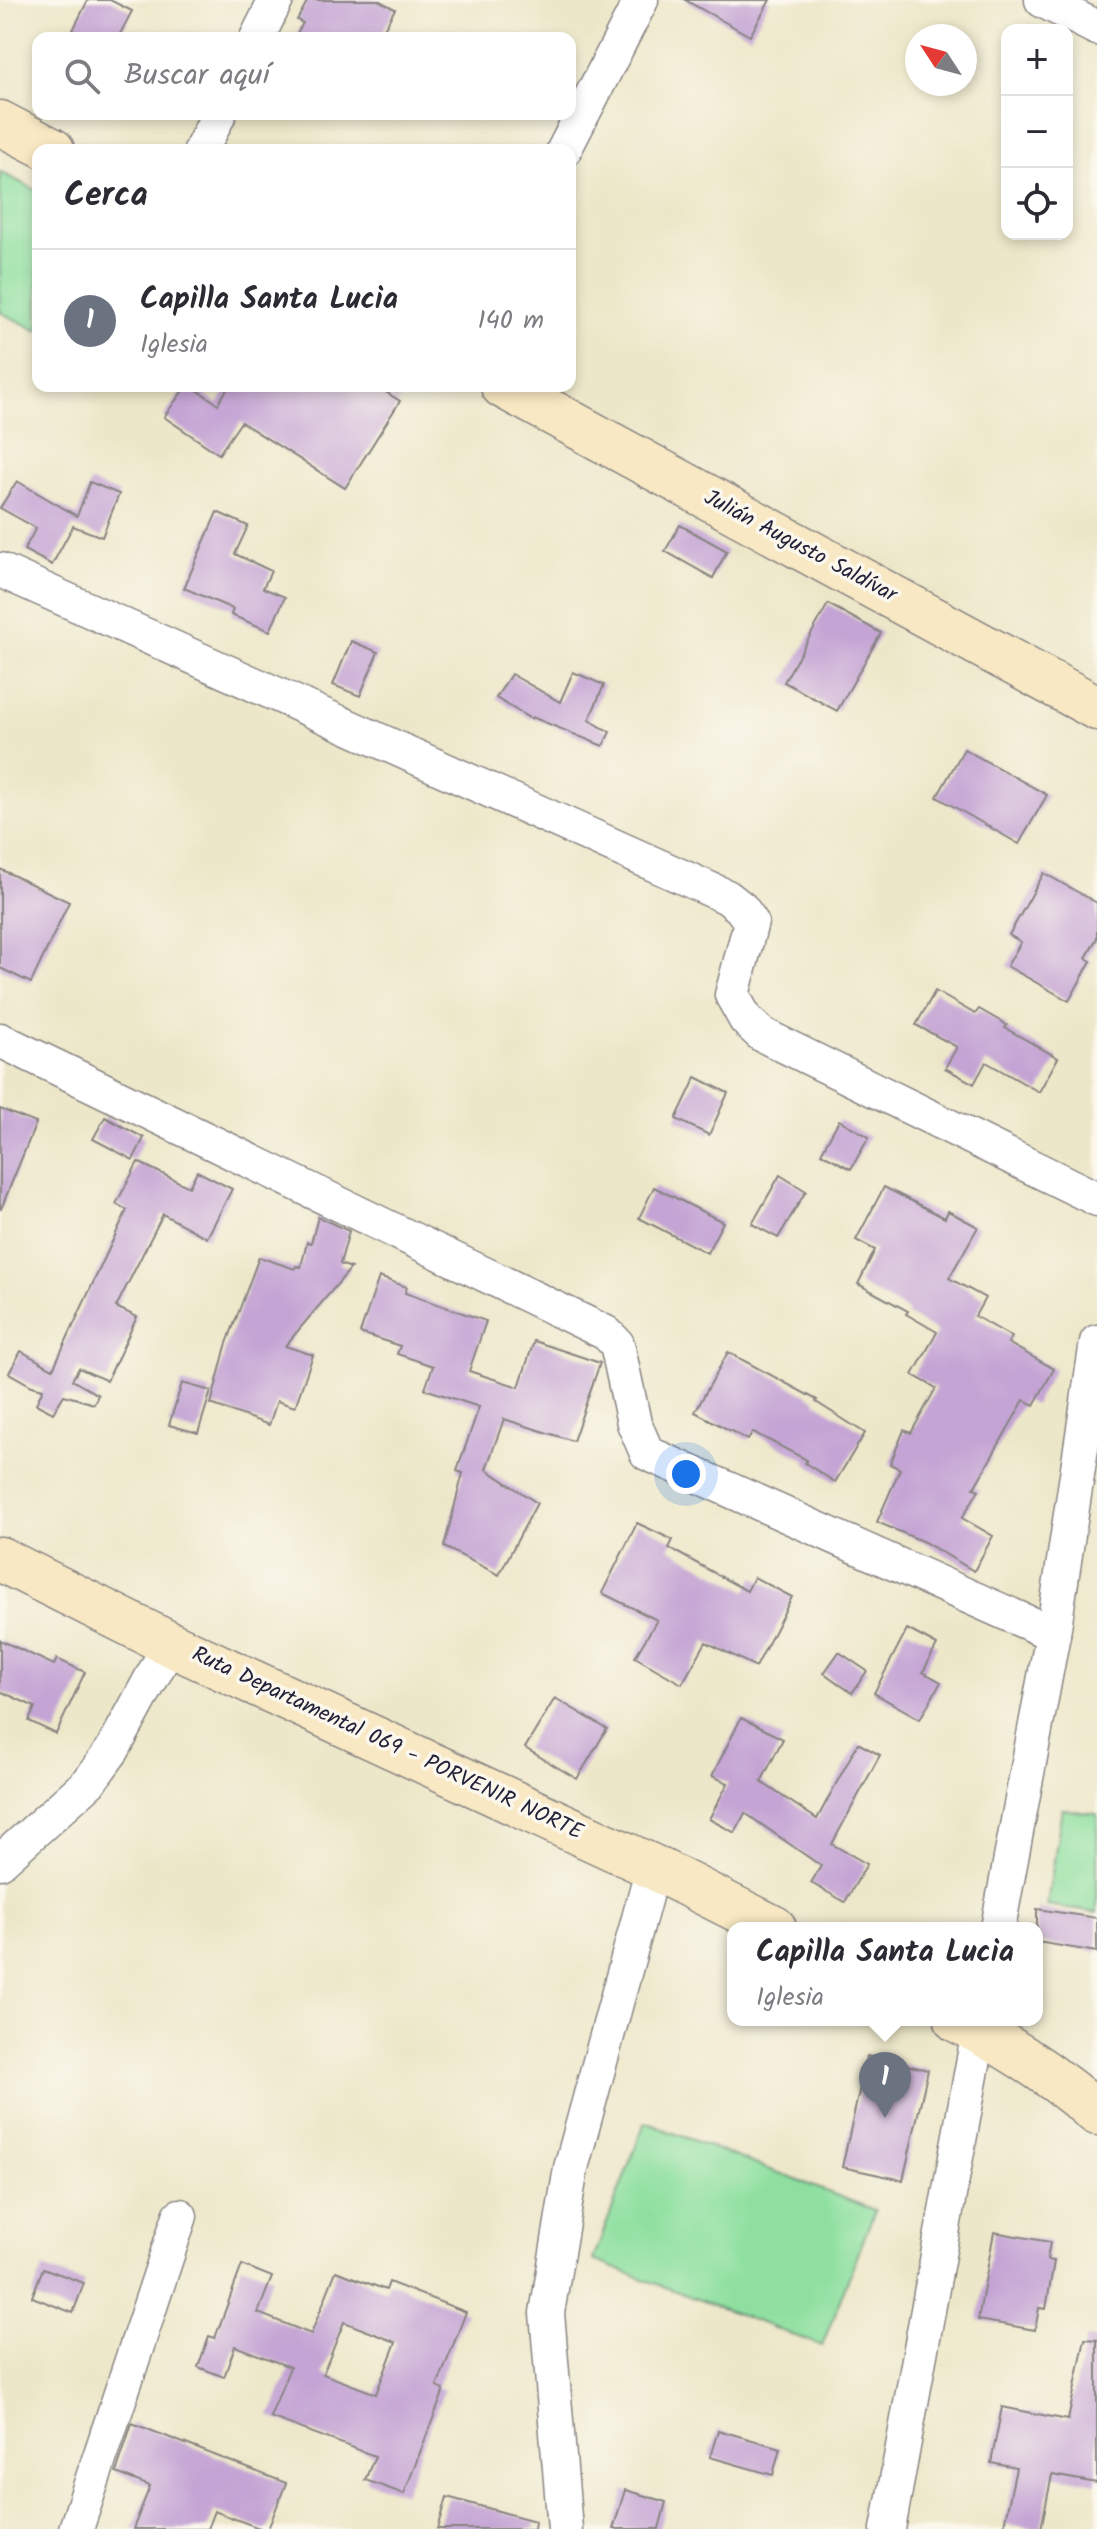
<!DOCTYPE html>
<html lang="es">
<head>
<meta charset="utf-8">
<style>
	body { margin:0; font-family:Kalam,sans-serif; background:#f2f2f3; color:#2b2b33 }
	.controls { position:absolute; right:24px; top:24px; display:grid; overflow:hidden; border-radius:16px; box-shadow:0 4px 12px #0003 }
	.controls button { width:72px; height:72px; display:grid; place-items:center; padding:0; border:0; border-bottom:2px solid #e1e1e2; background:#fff; color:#2b2b33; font:40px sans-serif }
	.compass { position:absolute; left:905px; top:24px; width:72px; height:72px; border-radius:50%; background:#fff; box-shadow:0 4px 12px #0003; rotate:306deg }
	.you { position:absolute; left:686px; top:1474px; width:28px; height:28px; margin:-20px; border:6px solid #fff; border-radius:50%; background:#1a73e8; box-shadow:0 0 0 12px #1a73e833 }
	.badge { display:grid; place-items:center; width:52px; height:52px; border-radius:50%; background:#1f6fb2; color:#fff; font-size:26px; font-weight:700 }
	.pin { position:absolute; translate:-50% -66px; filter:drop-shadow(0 2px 4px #0008) }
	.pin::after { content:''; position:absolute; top:42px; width:28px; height:24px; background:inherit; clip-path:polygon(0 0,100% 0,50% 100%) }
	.popup { position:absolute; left:727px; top:1922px; width:316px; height:104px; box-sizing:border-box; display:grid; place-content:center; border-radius:16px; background:#fff; filter:drop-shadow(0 2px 6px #0005); font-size:26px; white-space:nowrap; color:#7c7c81 }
	.popup b { font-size:30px; color:#2b2b33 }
	.popup::after { content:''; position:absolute; left:50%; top:100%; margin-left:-16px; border:16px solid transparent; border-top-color:#fff }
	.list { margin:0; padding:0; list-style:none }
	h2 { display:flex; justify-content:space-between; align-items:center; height:104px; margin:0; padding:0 32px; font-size:34px }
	h2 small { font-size:26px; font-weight:400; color:#7c7c81 }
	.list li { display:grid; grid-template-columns:52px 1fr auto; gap:24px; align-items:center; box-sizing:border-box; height:144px; padding:0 32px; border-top:2px solid #e1e1e2 }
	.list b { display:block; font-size:30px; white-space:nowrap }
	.list p { margin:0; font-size:26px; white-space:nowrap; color:#7c7c81 }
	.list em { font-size:26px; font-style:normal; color:#7c7c81 }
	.icon { flex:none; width:44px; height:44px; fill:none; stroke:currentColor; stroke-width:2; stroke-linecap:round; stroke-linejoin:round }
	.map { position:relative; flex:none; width:1097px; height:2529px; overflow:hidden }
	.search { position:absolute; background:#fff; box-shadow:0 4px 12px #0003; left:32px; top:32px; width:544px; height:88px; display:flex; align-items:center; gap:20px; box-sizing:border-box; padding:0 28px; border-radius:16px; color:#7c7c81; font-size:30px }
	.panel { position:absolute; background:#fff; box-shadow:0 4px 12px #0003; left:32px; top:144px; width:544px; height:248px; border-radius:16px }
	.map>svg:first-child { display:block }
	.green { fill:#8fe0a0; stroke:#58816e; stroke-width:2 }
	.building { fill:#c4a4d4; fill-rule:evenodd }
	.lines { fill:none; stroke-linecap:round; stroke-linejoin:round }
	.street-casing { stroke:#888482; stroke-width:37 }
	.secondary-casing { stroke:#888482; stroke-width:47 }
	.street { stroke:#fff; stroke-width:34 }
	.secondary { stroke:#f8e8c3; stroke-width:44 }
	.labels { text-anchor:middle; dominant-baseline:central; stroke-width:7; stroke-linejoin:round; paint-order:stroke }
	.street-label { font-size:22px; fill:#22223b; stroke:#fbf7ec }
</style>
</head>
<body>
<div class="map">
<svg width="1097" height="2529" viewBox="0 0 1097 2529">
	<rect width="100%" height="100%" fill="#fbf7ec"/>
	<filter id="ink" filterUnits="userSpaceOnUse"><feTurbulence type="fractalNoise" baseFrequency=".0125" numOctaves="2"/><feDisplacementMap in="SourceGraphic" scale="16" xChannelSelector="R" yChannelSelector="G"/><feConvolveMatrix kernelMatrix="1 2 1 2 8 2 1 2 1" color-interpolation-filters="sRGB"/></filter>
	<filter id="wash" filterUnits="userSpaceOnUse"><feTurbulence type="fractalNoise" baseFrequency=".006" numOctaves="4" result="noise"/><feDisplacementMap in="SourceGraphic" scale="32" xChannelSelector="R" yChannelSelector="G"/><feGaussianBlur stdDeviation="1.8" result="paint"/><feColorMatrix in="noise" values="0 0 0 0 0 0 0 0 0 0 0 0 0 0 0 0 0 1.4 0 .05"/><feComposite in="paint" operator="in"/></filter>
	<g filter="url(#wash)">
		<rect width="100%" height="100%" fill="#ede7c9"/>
		<g class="green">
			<path d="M0 172 38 191V331L0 312Z"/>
			<path d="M1062 1809 1097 1814V1913L1047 1905Z"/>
			<path d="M645 2122 875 2210 822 2346 593 2260Z"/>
		</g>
		<g id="blocks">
			<g class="building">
				<path d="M88 0H110L132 11 118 38H69Z"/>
				<path d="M308 0H378L395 9 379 38H294L303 23 297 20Z"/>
				<path d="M685 0H770L750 36Z"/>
				<path d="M186 386H191L218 404 229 386H376L400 401 345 488 241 422 219 454 164 417Z"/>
				<path d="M17 481 77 516 90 482 119 494 102 537 73 526 52 565 24 550 36 528 0 508Z"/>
				<path d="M217 512 248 526 235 554 271 571 263 588 285 597 270 631 231 615 233 609 184 588Z"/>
				<path d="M680 525 727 551 713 578 665 551Z"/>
				<path d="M828 604 881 633 837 711 784 682Z"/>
				<path d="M351 641 378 652 360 696 333 685Z"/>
				<path d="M573 672 604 685 589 720 610 732 603 746 532 717 531 719 496 698 511 674 560 702Z"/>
				<path d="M964 749 1047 795 1019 844 937 797Z"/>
				<path d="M0 869 69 902 31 983 0 968Z"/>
				<path d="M1044 873 1097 903V938L1086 958 1091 961 1069 1001 1007 966 1021 942 1009 935Z"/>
				<path d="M935 991 975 1014 979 1009 1007 1025 1005 1028 1058 1058 1039 1092 986 1062 974 1084 945 1068 957 1047 916 1025Z"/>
				<path d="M696 1077 728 1093 709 1135 676 1119Z"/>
				<path d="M0 1109 36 1123 1 1209 0 1208Z"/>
				<path d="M105 1117 144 1138 133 1160 93 1139Z"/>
				<path d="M839 1120 869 1137 851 1169 821 1153Z"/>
				<path d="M138 1162 189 1187 197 1171 232 1189 207 1238 163 1214 116 1307 137 1317 107 1381 79 1368 72 1380 98 1395 94 1404 64 1395 53 1413 36 1404 43 1389 32 1386 9 1373 21 1351 53 1369 127 1210 116 1204Z"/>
				<path d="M780 1175 806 1191 778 1238 752 1224Z"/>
				<path d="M654 1187 723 1222 707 1253 639 1218Z"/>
				<path d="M884 1187 945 1218 948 1211 978 1227 949 1278 985 1298 975 1316 1012 1337 1008 1343 1054 1369 1034 1405 1024 1400 974 1488 979 1490 962 1518 993 1536 974 1571 924 1542 877 1522 900 1469 890 1464 904 1430 911 1433 936 1388 913 1375 937 1332 906 1314 908 1311 858 1284 875 1250 856 1240Z"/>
				<path d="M318 1217 349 1231 340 1264 351 1268 285 1346 313 1355 295 1407 277 1401 269 1425 211 1404 226 1346 259 1257 295 1269 296 1266 301 1267 307 1242 311 1243Z"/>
				<path d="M379 1277 407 1287 405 1293 486 1321 469 1371 519 1387 534 1341 600 1363 573 1441 504 1419 486 1469 537 1503 499 1575 444 1547 463 1473 457 1471 479 1407 425 1389 433 1366 397 1354 400 1346 360 1333Z"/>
				<path d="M728 1352 817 1400 816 1402 865 1433 835 1482 805 1463 807 1460 753 1432 748 1440 695 1412Z"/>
				<path d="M182 1383 211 1391 198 1433 169 1425Z"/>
				<path d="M637 1523 673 1540 669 1548 747 1591 754 1577 792 1597 756 1667 706 1642 682 1684 635 1657 657 1620 602 1593Z"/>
				<path d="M907 1629 937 1645 923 1672 941 1682 920 1719 874 1693Z"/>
				<path d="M0 1640 54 1665 57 1659 85 1672 56 1734 29 1721 35 1707 0 1691Z"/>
				<path d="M839 1652 867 1671 852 1693 824 1673Z"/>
				<path d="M555 1698 607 1729 577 1779 525 1748Z"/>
				<path d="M741 1718 783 1739 761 1782 817 1819 858 1743 880 1755 832 1844 867 1864 845 1902 811 1883 821 1866 745 1813 735 1833 709 1819 728 1783 712 1776Z"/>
				<path d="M1037 1909 1097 1918V1952L1037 1942Z"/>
				<path d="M867 2056 928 2070 903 2180 842 2167Z"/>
				<path d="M994 2232 1050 2242 1047 2260 1054 2261 1046 2309 1039 2308 1035 2330 978 2320Z"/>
				<path d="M242 2265 272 2277 258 2313 311 2334 336 2271 386 2290 389 2282 466 2312 437 2387 444 2390 404 2494 365 2480 375 2456 270 2417 290 2367 235 2346 224 2377 198 2367 209 2336 215 2338ZM344 2322 396 2342 376 2394 323 2374Z"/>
				<path d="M43 2268 84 2283 73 2313 32 2297Z"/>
				<path d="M1085 2339 1097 2340V2483L1052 2475 1041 2529 1004 2525 1016 2468 991 2463 1002 2407 1068 2420Z"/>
				<path d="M132 2423 286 2483 268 2529H262L214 2511 207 2529H133L150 2486 116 2473Z"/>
				<path d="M718 2430 780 2448 773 2475 710 2457Z"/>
				<path d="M625 2490 666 2502 659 2529H613Z"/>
				<path d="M447 2497 535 2521 534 2529H438Z"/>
			</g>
		</g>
	</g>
	<g filter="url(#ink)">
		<use href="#blocks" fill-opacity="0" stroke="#888482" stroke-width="2"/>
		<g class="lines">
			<defs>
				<g id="street">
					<path d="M1042 0 1097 28"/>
					<path d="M257 38 276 0"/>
					<path d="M201 150 219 114"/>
					<path d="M564 150 641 0"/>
					<path d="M0 570 727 897 741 908 751 922 732 995 746 1020 761 1034 1097 1199"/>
					<path d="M0 1040 606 1333 617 1344 634 1423 647 1453 1053 1634"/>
					<path d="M0 1862 89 1782 113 1749 170 1644"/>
					<path d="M998 1928 1053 1634 1097 1342"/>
					<path d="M76 2529 180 2216"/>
					<path d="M565 2529 547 2313 571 2168 653 1867"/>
					<path d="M888 2529 981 2020"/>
				</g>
				<g id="secondary">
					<path d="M0 123 52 150"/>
					<path d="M503 386 1097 708"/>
					<path d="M0 1559 170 1644 653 1867 774 1928"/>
					<path d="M957 2020C1007 2045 1055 2077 1097 2113"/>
				</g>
			</defs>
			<use href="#street" class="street-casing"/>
			<use href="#secondary" class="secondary-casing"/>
			<use href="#street" class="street"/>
			<use href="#secondary" class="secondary"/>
		</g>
	</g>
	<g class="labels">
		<g class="street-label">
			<text transform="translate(800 547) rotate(28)">Julián Augusto Saldívar</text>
			<text transform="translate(387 1744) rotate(25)">Ruta Departamental 069 - PORVENIR NORTE</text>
		</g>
	</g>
</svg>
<div class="controls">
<button>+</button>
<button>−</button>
<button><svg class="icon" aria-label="locate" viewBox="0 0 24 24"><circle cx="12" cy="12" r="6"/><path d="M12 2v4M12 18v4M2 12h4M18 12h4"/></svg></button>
</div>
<svg class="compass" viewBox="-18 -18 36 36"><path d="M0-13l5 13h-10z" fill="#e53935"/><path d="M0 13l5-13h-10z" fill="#7c7c81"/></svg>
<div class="you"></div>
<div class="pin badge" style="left:885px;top:2118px;background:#6b7280">1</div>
<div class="popup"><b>Capilla Santa Lucia</b>Iglesia</div>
<div class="search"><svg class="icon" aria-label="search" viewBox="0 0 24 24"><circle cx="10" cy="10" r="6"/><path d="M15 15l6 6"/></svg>Buscar aquí</div>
<section class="panel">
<h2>Cerca<small></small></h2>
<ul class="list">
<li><span class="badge" style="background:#6b7280">1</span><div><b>Capilla Santa Lucia</b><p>Iglesia</p></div><em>140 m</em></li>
</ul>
</section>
</div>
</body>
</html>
